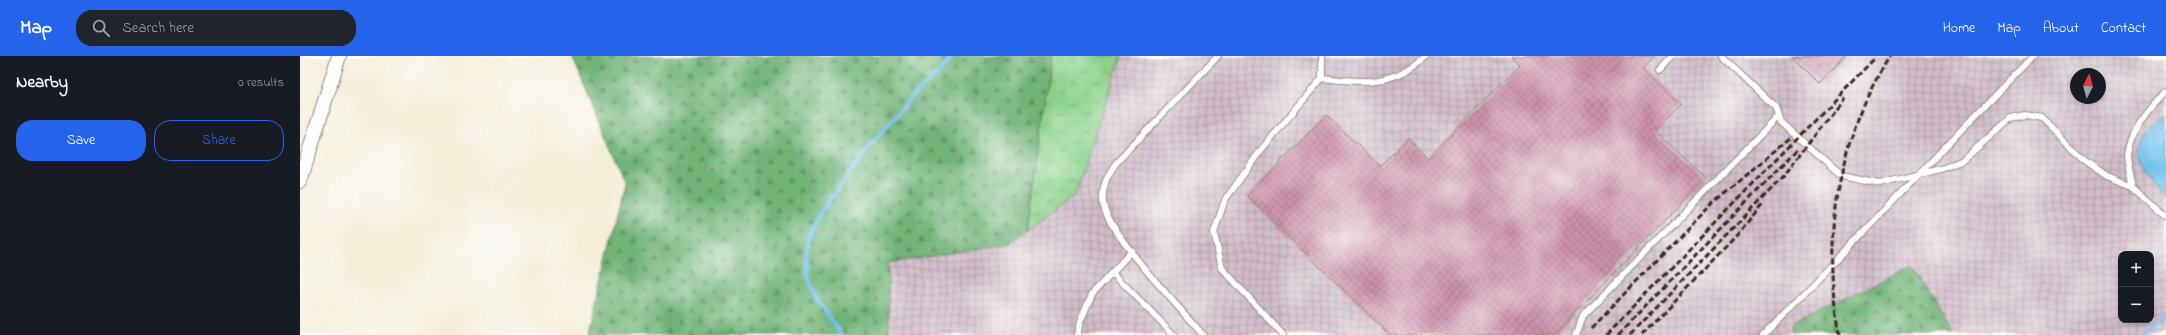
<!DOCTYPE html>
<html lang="en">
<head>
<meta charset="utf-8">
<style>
	body { margin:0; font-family:"Indie Flower",sans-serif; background:#20242c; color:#f1f3f6 }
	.controls { position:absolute; right:12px; bottom:12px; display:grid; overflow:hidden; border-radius:8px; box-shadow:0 2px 6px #0003 }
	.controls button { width:36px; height:36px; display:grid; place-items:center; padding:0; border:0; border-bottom:1px solid #363941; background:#171b24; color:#f1f3f6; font:20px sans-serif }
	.compass { position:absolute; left:1770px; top:12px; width:36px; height:36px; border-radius:50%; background:#171b24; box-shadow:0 2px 6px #0003; rotate:6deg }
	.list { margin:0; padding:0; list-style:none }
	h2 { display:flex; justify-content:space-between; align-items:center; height:52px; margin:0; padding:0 16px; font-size:17px }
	h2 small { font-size:13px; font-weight:400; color:#9ea1a6 }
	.actions { display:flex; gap:8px; padding:12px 16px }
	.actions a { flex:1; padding:9px 0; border:1px solid #2563eb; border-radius:16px; text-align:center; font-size:14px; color:#2563eb }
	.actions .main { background:#2563eb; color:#fff }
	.icon { flex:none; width:22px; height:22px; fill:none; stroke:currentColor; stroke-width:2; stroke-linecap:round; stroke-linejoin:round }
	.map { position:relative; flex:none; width:1866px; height:279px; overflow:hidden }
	header { display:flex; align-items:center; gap:24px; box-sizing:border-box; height:56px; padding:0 20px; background:#2563eb; color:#fff }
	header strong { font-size:19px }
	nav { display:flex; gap:22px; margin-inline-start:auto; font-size:14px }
	.search { width:280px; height:36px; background:#20242c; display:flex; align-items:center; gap:10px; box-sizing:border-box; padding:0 14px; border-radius:16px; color:#9ea1a6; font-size:15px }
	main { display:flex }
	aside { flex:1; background:#171b24 }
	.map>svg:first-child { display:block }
	.industrial { fill:url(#industrial-grid); fill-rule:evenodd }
	.grass { fill:url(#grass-tufts); stroke:#637e54 }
	.forest { fill:url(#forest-firs); stroke:#566e4a }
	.water { fill:#71c0ec; stroke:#567585 }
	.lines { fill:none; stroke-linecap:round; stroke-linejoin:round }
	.stream { stroke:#71c0ec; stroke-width:4 }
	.building { fill:url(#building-cross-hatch) }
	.service-casing { stroke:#978b7a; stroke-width:8 }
	.tertiary-casing { stroke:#978b7a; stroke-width:16 }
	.service { stroke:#fff; stroke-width:6 }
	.tertiary { stroke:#fff; stroke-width:14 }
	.rail { stroke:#3b2a1e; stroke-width:3; stroke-dasharray:6 3; stroke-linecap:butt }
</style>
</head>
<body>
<header>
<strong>Map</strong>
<div class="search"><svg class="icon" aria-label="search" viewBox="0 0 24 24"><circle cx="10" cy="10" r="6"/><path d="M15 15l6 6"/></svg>Search here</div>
<nav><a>Home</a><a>Map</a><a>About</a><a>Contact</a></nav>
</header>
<main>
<aside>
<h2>Nearby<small>0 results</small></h2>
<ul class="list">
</ul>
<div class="actions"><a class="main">Save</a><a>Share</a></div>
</aside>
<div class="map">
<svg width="1866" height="279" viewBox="0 0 1866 279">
	<defs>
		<pattern id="industrial-grid" width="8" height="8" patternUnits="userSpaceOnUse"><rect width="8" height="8" fill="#d1bdc9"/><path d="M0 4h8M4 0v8" fill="none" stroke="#ab9aa3"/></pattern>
		<pattern id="grass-tufts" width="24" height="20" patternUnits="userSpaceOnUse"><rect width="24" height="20" fill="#8bd18b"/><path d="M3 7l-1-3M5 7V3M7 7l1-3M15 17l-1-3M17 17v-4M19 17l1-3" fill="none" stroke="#73aa71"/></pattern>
		<pattern id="forest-firs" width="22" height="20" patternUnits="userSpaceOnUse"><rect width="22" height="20" fill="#70b377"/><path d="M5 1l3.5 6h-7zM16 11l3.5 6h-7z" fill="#5d9261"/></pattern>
		<pattern id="building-cross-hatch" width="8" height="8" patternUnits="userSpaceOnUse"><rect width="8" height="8" fill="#cd93ab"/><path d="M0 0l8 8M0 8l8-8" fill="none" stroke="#a8788b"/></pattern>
	</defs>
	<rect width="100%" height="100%" fill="#fff"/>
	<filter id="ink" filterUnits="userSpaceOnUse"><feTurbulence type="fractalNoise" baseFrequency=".025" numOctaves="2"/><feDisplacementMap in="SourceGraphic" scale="8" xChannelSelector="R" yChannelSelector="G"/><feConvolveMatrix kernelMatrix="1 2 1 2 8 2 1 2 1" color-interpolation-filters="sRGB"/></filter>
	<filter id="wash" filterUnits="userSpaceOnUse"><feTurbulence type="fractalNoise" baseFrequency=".012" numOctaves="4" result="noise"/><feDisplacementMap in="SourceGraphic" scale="16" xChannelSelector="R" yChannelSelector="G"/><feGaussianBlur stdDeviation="0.9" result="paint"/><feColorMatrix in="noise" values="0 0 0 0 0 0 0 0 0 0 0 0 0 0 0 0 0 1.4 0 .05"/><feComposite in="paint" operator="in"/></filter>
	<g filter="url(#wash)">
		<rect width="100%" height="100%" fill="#f3ecd7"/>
		<path class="industrial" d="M821 0H1866V271L1858 279H1653L1611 209 1491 271V279H589L588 207 708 188 775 139ZM1776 18H1800V42H1776ZM1821 198H1851V264H1821Z"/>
		<path class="grass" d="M751 0H821L775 139 728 174Z"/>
		<g class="forest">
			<path d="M272 0H751L728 174 708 188 588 207 589 279H289L325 127Z"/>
			<path d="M1612 209 1653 279H1491L1490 271Z"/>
		</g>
		<path class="water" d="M1866 57V143C1850 124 1829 102 1845 76 1850 69 1860 63 1866 57Z"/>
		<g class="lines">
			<g class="stream">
				<path d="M542 279 516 242 508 220 506 196 510 176 522 154 570 90 615 37 639 17 653 0"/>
				<path d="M1841 279 1866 260"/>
			</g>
		</g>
		<g id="blocks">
			<g class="building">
				<path d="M1211 0H1355L1343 12 1381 48 1355 75 1406 122 1254 279H1090L947 140 1026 59 1080 110 1108 82 1128 102 1220 9Z"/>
				<path d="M1492 0H1547L1520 28Z"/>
			</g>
		</g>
	</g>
	<g filter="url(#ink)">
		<use href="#blocks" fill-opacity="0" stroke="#978b7a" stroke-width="1"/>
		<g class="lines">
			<defs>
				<g id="service">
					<path d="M1421 0 1476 52 1481 66 1541 120 1580 128 1641 113 1663 104 1711 62 1725 59 1742 62 1785 105 1807 120 1833 130 1866 160"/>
					<path d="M1360 14 1373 0"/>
					<path d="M1022 22C1062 27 1094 30 1126 0"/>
					<path d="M1833 130C1831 120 1827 108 1827 99 1830 74 1849 52 1866 35"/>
					<path d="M812 216 874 279"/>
					<path d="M777 279 780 266 792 238 832 195"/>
					<path d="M903 279C882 254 805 175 803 146 802 129 807 120 816 107L918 0"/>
					<path d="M983 279 922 212 914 176 925 144 961 94 1022 22V0"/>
					<path d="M1276 279 1283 260 1479 60"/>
					<path d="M1463 279C1555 188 1642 92 1733 0"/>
				</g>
				<path id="tertiary" d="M0 125 39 0"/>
			</defs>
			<use href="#service" class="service-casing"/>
			<use href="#tertiary" class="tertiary-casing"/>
			<use href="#service" class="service"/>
			<use href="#tertiary" class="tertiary"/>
			<g class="rail">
				<path d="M1291 272 1411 149 1492 81"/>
				<path d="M1306 279 1574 3"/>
				<path d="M1318 279 1499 92"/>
				<path d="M1330 279 1483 121 1543 42"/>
				<path d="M1342 279 1435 182 1464 147"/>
				<path d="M1540 279C1522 184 1537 82 1590 0"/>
			</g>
		</g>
	</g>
</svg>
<div class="controls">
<button>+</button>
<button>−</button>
</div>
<svg class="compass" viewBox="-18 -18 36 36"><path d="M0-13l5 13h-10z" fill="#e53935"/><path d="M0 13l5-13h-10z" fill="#9ea1a6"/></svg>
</div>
</main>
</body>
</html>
